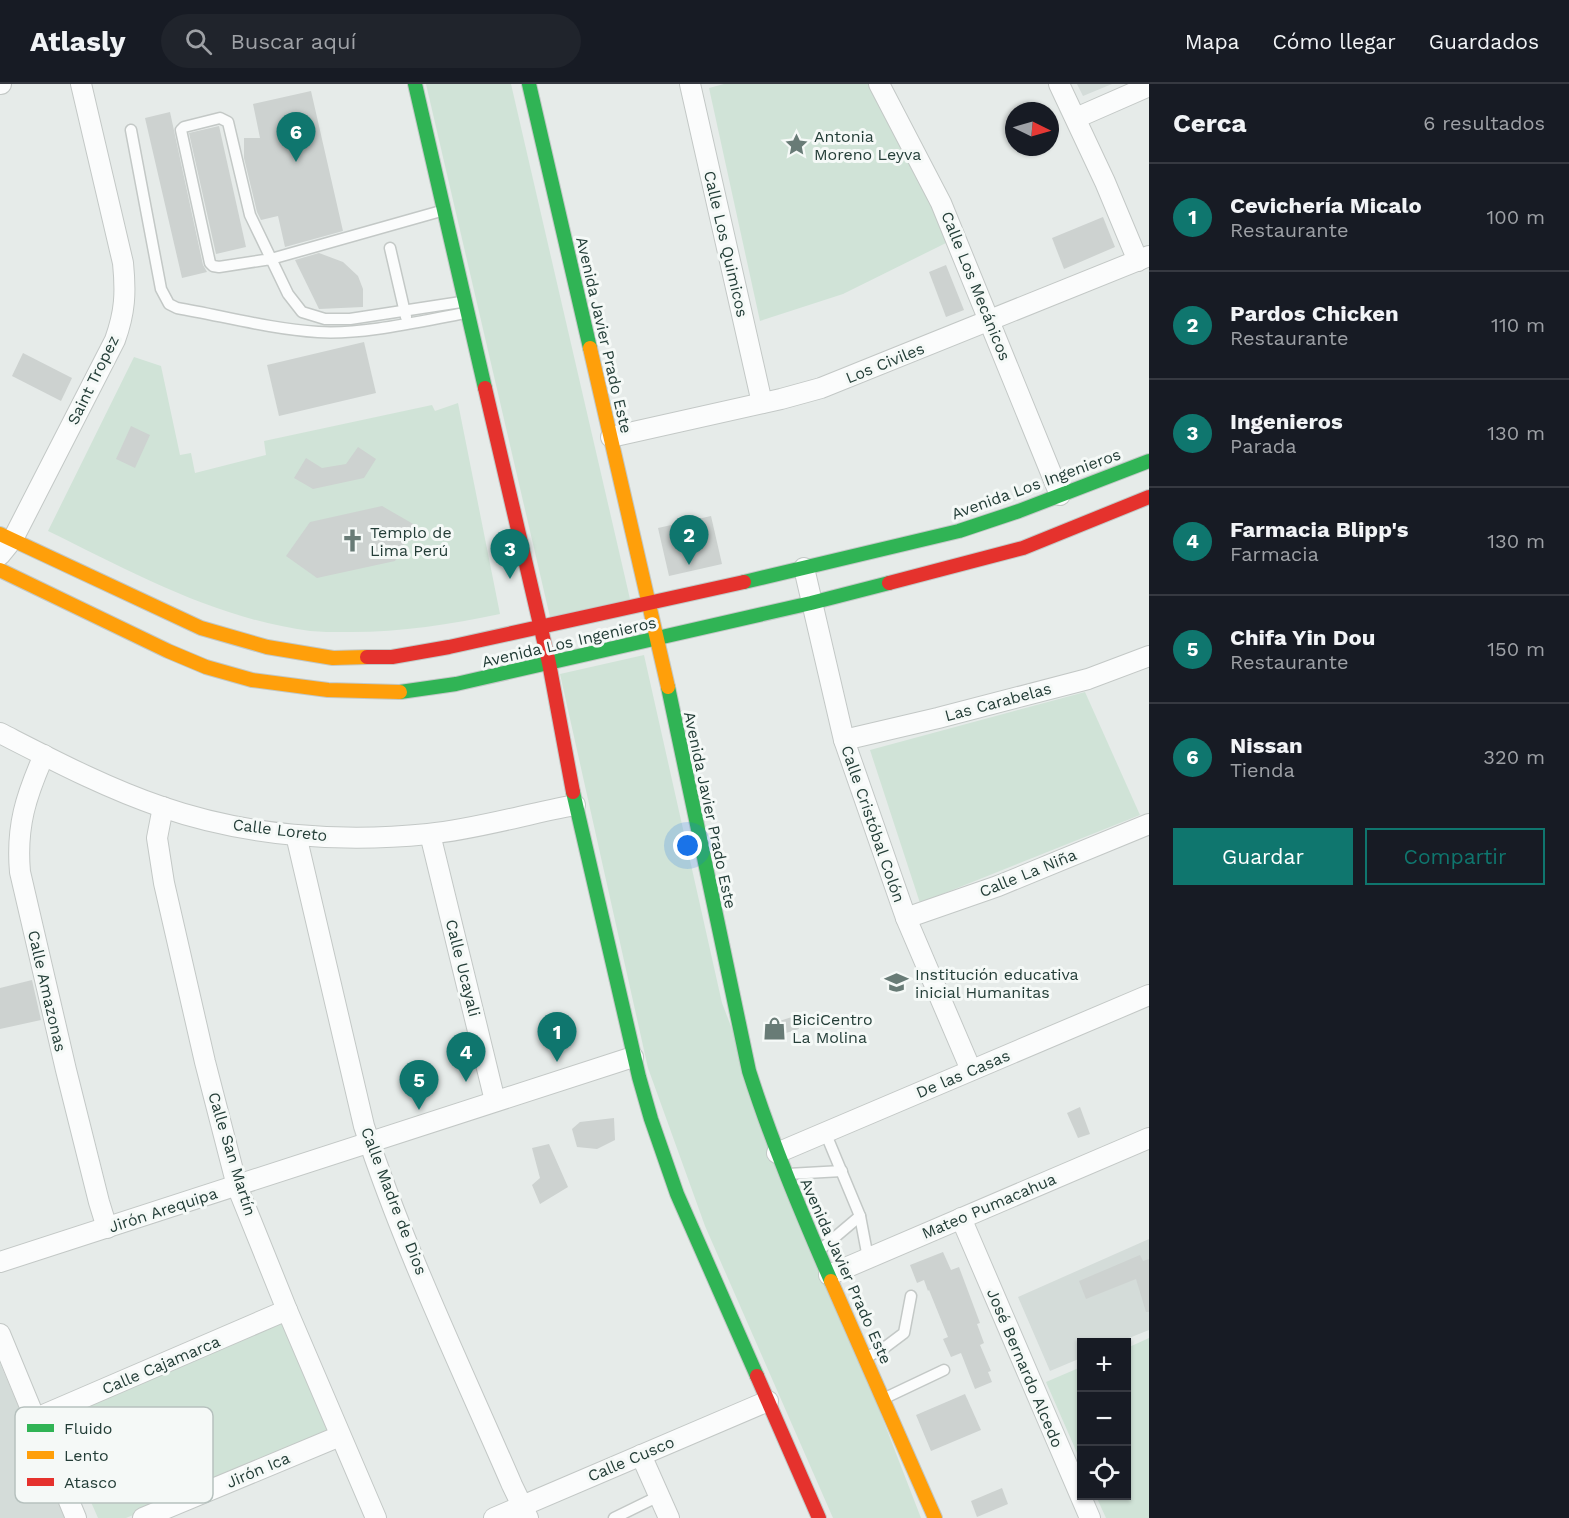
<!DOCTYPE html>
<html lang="es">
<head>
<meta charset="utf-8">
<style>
	body { margin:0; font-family:"Work Sans",sans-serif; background:#20242c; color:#f1f3f6 }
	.controls { position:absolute; right:18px; bottom:18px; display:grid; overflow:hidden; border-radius:0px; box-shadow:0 2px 4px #0004 }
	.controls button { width:54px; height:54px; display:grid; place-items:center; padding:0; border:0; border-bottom:2px solid #363941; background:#171b24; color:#f1f3f6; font:30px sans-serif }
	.compass { position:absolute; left:1005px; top:18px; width:54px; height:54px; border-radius:50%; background:#171b24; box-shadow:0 2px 4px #0004; rotate:95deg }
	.you { position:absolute; left:688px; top:762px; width:21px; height:21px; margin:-15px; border:4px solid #fff; border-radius:50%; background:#1a73e8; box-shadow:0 0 0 9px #1a73e833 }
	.badge { display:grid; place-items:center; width:39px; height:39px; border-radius:50%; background:#0f766e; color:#fff; font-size:20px; font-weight:700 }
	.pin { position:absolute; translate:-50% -50px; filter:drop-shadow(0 2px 3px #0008) }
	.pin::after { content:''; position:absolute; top:32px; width:21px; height:18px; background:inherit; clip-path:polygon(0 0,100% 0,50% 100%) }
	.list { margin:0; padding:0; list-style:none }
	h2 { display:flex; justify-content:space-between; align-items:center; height:78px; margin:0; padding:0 24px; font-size:26px }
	h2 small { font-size:20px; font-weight:400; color:#9ea1a6 }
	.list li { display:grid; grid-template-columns:39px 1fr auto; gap:18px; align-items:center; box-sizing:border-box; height:108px; padding:0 24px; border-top:2px solid #363941 }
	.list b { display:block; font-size:22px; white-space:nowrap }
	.list p { margin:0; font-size:20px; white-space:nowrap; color:#9ea1a6 }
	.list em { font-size:20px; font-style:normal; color:#9ea1a6 }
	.actions { display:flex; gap:12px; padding:18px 24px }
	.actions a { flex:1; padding:14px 0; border:2px solid #0f766e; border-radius:0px; text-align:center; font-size:21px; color:#0f766e }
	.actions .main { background:#0f766e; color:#fff }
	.icon { flex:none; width:33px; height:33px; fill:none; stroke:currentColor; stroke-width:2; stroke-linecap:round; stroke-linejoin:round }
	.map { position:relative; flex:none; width:1149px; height:1434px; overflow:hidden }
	header { display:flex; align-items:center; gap:36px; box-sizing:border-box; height:84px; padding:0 30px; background:#171b24; border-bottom:2px solid #363941 }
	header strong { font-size:28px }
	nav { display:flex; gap:33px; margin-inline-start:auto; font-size:21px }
	.search { width:420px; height:54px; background:#20242c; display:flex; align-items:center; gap:15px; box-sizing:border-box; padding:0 21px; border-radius:33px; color:#9ea1a6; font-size:22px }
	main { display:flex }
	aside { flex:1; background:#171b24 }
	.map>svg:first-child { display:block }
	.built { fill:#d4dcd9 }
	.green { fill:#d0e3d7 }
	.building { fill:#cdd2d0 }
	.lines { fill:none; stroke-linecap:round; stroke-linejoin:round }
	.lane-casing { stroke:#c3c8c6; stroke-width:13 }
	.street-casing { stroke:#c3c8c6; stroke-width:22 }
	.fast-casing { stroke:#c2c8c6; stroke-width:16 }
	.slow-casing { stroke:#c2c8c6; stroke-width:16 }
	.jam-casing { stroke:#c2c8c6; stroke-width:16 }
	.lane { stroke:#fbfcfc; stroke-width:10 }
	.street { stroke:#fbfcfc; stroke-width:20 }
	.fast { stroke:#30b455; stroke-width:14 }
	.slow { stroke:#ff9f0a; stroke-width:14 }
	.jam { stroke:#e5322d; stroke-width:14 }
	.labels { text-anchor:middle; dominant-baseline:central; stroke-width:6; stroke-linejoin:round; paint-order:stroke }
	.poi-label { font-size:16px; fill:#243e38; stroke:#f5f9f7; text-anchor:start }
	.street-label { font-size:16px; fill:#243e38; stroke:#f5f9f7 }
	.key { fill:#f5f9f7; stroke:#b6c1be; stroke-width:1.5 }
	.key-label { font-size:16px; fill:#243e38 }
</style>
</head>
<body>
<header>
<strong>Atlasly</strong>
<div class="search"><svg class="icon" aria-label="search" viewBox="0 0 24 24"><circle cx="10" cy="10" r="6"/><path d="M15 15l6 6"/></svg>Buscar aquí</div>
<nav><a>Mapa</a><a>Cómo llegar</a><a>Guardados</a></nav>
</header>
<main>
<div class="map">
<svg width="1149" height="1434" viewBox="0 0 1149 1434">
	<rect width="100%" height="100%" fill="#e6ebe9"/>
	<g class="built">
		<path d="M1077 0H1112L1083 12Z"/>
		<path d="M1149 1155V1246L1119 1258H1082L1081 1274 1050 1287 1018 1213Z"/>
		<path d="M0 1279 66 1434H0Z"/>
	</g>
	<g class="green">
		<path d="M426 0H511L630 515 550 533Z"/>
		<path d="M724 0H868L919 91 948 158 843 210 760 237 709 4Z"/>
		<path d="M134 273 161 282 180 371 191 369 195 389 266 371 264 357 432 321 435 327 458 319 500 530C447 541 396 549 342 548 332 548 321 548 310 547 214 534 134 489 48 447Z"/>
		<path d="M644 571 722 919 921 1434H833L705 1142 648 984 560 590Z"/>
		<path d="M1085 608 1140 731 920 819 870 666Z"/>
		<path d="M284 1235 334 1346 126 1434H98L54 1334Z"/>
		<path d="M1149 1254V1434H1106L1096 1412H1126L1127 1264Z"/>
		<path d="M1081 1283V1378L1046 1298Z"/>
	</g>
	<g class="building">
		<path d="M311 7 343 147 285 163 278 132 261 136 257 128 244 74V54H260L253 20Z"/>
		<path d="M170 28 203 181 207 188 182 194 145 34Z"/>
		<path d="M219 42 246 163 216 170 189 49Z"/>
		<path d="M1103 133 1115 163 1064 185 1052 154Z"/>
		<path d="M319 169 343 178 358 192 363 205V223L319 225 295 176Z"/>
		<path d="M946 181 964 226 946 233 929 188Z"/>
		<path d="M364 258 376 309 279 332 267 281Z"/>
		<path d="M23 269 72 294 61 317 12 292Z"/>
		<path d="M131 342 150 351 135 384 116 375Z"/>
		<path d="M358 363 376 375 364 394 313 405 294 394 306 374 322 384 346 380Z"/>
		<path d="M382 422 415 441 395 477 317 494 286 472 310 438Z"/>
		<path d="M711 432 722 480 669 492 658 444Z"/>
		<path d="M32 896 41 936 0 945V904Z"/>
		<path d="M795 932 799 945 773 953 770 940Z"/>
		<path d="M1080 1023 1090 1050 1078 1054 1067 1029Z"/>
		<path d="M614 1034 615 1056 597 1065 577 1063 572 1045 580 1038Z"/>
		<path d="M549 1060 568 1103 540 1120 532 1101 540 1094 532 1064Z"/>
		<path d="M943 1168 951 1186 959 1183 980 1239 977 1240 984 1259 980 1261 991 1287 988 1288 992 1298 975 1305 961 1269 951 1273 943 1255 948 1253 929 1206 928 1207 924 1196 917 1199 910 1181Z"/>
		<path d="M1140 1171 1143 1177 1149 1175V1228H1146L1136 1195 1086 1215 1079 1197Z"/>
		<path d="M965 1310 981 1346 931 1367 916 1331Z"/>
		<path d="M1002 1404 1008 1420 977 1433 971 1417Z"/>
	</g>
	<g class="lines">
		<defs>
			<g id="lane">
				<path d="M131 46 161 205 169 220 177 224C223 232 271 245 318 248 362 251 421 237 465 229"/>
				<path d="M441 127 271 175 219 183 213 182 210 179 181 46 184 43 220 34 228 38 250 131 288 210 302 228 325 235H350L461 218"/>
				<path d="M390 164 406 233"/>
				<path d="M825 1048 860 1132 868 1174"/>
				<path d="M788 1090 842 1087"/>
				<path d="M821 1165 860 1132"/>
				<path d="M869 1272 884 1264 904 1249 911 1212"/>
				<path d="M885 1314 944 1286"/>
				<path d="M614 1434 659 1412"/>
			</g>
			<g id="street">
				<path d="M0 0H1"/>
				<path d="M690 0 762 319"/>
				<path d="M879 0 941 119 1060 411"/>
				<path d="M1059 0 1105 98 1138 177"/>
				<path d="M1076 34 1149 2"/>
				<path d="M611 353 781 315 821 304 1149 172"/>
				<path d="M0 471 13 455 115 256C125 228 126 209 123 179L81 0"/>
				<path d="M804 484 844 656 906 834 971 986"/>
				<path d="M0 649C53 676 106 704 162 723 246 752 340 759 428 750 478 745 526 730 575 721"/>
				<path d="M844 656 938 634 1088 595 1149 572"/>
				<path d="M44 671C26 712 16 742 20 788L66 986 99 1118 107 1144"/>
				<path d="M163 723 157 754 164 799 205 978 237 1102 287 1226 376 1434"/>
				<path d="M430 750 495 1017"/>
				<path d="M296 751 364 1042C404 1165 461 1283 512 1401L528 1434"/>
				<path d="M906 834 998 802 1149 740"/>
				<path d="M777 1069 1149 911"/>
				<path d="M961 1134 1090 1434"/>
				<path d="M0 1178 633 973"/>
				<path d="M829 1191 1149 1054"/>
				<path d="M0 1250 76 1434"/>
				<path d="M34 1335 287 1226"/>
				<path d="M641 1371 669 1434"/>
				<path d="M143 1434 340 1352"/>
				<path d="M494 1434 768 1317"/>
			</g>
			<g id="fast">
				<path d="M415 0 485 304"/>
				<path d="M529 0 590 264"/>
				<path d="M744 498 959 447 1019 427 1149 377"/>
				<path d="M668 603 749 987C772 1059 801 1128 831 1197"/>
				<path d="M400 608 456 600 811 519 889 499"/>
				<path d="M573 708 639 993 651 1035 677 1110 757 1292"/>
			</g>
			<g id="slow">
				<path d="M590 264 668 603"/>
				<path d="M0 450 201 544 267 563 333 574 367 573"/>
				<path d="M0 486 168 567 206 583 252 596 328 606 400 608"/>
				<path d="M831 1197 935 1434"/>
			</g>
			<g id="jam">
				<path d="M485 304 549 579 573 708"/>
				<path d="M889 499 1023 464 1149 413"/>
				<path d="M367 573H392L449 563 744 498"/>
				<path d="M757 1292 819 1434"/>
			</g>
		</defs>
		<use href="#lane" class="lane-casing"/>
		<use href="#street" class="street-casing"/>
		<use href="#fast" class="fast-casing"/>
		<use href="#slow" class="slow-casing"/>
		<use href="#jam" class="jam-casing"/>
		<use href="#lane" class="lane"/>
		<use href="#street" class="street"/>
		<use href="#fast" class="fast"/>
		<use href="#slow" class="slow"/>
		<use href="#jam" class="jam"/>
	</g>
	<defs>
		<symbol id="sight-bare" viewBox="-9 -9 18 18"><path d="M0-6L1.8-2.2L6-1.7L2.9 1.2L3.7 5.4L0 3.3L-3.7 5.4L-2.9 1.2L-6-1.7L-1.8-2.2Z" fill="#687b76" stroke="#f5f9f7" stroke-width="2.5" paint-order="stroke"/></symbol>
		<symbol id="church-bare" viewBox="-9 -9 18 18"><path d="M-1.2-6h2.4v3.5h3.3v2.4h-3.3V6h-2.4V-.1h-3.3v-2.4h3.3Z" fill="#687b76" stroke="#f5f9f7" stroke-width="2.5" paint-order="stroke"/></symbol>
		<symbol id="school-bare" viewBox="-9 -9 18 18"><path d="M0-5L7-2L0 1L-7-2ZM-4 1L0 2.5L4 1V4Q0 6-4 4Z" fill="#687b76" stroke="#f5f9f7" stroke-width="2.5" paint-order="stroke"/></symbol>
		<symbol id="shop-bare" viewBox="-9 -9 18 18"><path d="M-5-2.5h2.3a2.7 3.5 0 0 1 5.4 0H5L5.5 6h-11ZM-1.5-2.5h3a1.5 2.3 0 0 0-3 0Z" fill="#687b76" stroke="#f5f9f7" stroke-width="2.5" paint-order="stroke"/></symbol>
	</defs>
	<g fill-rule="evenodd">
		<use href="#sight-bare" x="780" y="44" width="33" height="33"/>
		<use href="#church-bare" x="336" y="440" width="33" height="33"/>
		<use href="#school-bare" x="880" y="882" width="33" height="33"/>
		<use href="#shop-bare" x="758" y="928" width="33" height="33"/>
	</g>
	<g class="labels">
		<g class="poi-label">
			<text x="814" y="52">Antonia<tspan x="814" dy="18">Moreno Leyva</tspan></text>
			<text x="370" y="448">Templo de<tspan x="370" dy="18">Lima Perú</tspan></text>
			<text x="915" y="890">Institución educativa<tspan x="915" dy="18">inicial Humanitas</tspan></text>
			<text x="792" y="935">BiciCentro<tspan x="792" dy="18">La Molina</tspan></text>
		</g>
		<g class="street-label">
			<text transform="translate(726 160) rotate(77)">Calle Los Quimicos</text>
			<text transform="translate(976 202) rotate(68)">Calle Los Mecánicos</text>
			<text transform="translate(604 251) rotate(77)">Avenida Javier Prado Este</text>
			<text transform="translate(885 279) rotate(-22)">Los Civiles</text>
			<text transform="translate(93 296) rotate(-64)">Saint Tropez</text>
			<text transform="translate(1036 400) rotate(-20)">Avenida Los Ingenieros</text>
			<text transform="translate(569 558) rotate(-13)">Avenida Los Ingenieros</text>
			<text transform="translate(998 618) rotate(-15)">Las Carabelas</text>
			<text transform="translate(710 726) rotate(78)">Avenida Javier Prado Este</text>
			<text transform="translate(873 740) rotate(71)">Calle Cristóbal Colón</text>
			<text transform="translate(280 746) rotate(7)">Calle Loreto</text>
			<text transform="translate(1028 789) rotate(-22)">Calle La Niña</text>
			<text transform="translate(463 884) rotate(76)">Calle Ucayali</text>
			<text transform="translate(47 907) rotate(77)">Calle Amazonas</text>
			<text transform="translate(963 990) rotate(-23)">De las Casas</text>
			<text transform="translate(232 1070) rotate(73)">Calle San Martín</text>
			<text transform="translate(394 1117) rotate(69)">Calle Madre de Dios</text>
			<text transform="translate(989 1122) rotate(-23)">Mateo Pumacahua</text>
			<text transform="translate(163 1126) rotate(-18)">Jirón Arequipa</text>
			<text transform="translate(846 1187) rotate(66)">Avenida Javier Prado Este</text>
			<text transform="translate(161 1281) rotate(-23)">Calle Cajamarca</text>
			<text transform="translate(1025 1284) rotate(67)">José Bernardo Alcedo</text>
			<text transform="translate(631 1375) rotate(-23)">Calle Cusco</text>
			<text transform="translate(258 1386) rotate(-23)">Jirón Ica</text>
		</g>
	</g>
	<rect x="15" y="1323" width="198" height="96" rx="9" class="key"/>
	<rect x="27" y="1340" width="27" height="8" fill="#30b455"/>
	<rect x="27" y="1367" width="27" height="8" fill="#ff9f0a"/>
	<rect x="27" y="1394" width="27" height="8" fill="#e5322d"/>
	<g class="key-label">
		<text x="64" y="1350">Fluido</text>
		<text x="64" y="1377">Lento</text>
		<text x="64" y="1404">Atasco</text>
	</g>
</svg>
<div class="controls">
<button>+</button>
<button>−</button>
<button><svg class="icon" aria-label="locate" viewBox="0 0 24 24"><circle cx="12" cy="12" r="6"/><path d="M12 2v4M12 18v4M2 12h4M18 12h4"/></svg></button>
</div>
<svg class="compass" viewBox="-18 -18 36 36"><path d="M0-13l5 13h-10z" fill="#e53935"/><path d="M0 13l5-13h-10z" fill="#9ea1a6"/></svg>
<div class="you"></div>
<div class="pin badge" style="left:557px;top:978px">1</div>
<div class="pin badge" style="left:689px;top:481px">2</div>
<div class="pin badge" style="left:510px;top:495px">3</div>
<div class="pin badge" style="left:466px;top:998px">4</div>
<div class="pin badge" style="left:419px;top:1026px">5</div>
<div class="pin badge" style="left:296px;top:78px">6</div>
</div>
<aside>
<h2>Cerca<small>6 resultados</small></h2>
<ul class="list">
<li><span class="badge">1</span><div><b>Cevichería Micalo</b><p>Restaurante</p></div><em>100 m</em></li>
<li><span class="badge">2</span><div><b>Pardos Chicken</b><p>Restaurante</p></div><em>110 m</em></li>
<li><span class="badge">3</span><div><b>Ingenieros</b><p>Parada</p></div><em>130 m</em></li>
<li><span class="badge">4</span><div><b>Farmacia Blipp's</b><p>Farmacia</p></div><em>130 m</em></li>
<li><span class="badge">5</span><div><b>Chifa Yin Dou</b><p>Restaurante</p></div><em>150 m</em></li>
<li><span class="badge">6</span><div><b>Nissan</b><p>Tienda</p></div><em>320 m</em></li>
</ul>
<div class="actions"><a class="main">Guardar</a><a>Compartir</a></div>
</aside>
</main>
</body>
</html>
